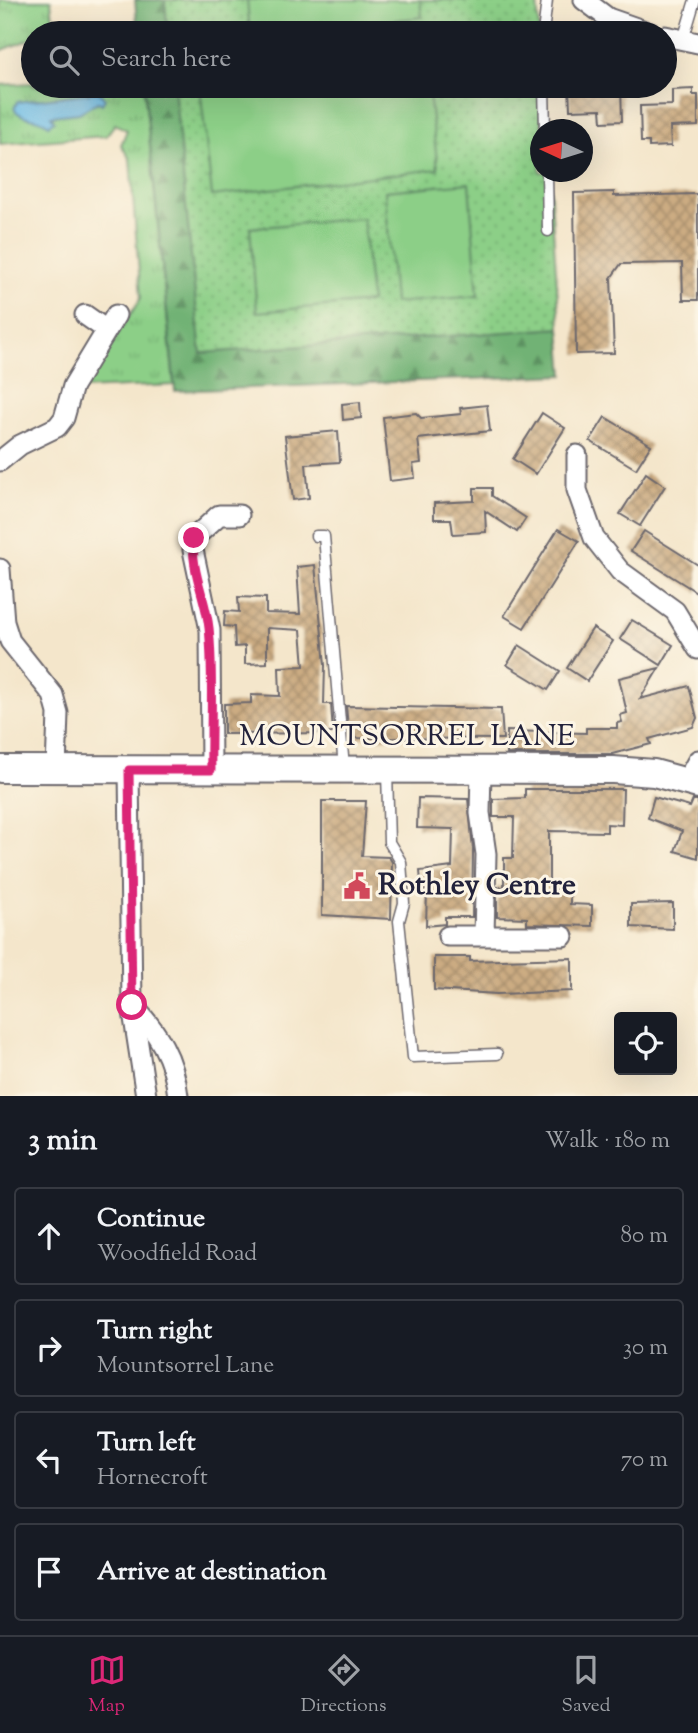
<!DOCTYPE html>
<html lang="en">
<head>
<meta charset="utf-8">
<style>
	body { margin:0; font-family:"Sorts Mill Goudy",serif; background:#20242c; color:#f1f3f6 }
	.controls { position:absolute; right:21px; bottom:21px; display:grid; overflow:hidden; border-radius:7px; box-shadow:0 7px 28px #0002 }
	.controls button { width:63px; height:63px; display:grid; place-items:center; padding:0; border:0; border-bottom:2px solid #363941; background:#171b24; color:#f1f3f6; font:35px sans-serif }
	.compass { position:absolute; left:530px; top:119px; width:63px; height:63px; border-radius:50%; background:#171b24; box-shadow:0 7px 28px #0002; rotate:274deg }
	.stop { position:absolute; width:21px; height:21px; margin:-16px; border:5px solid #db2777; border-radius:50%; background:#fff }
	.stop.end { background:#db2777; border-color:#fff; box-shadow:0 2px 7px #0008 }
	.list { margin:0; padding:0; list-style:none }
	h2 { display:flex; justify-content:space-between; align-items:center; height:91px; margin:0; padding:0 28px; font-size:30px }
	h2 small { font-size:23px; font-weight:400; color:#9ea1a6 }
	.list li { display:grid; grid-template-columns:46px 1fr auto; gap:21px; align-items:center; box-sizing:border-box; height:98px; margin:0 14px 14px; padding:0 14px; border:2px solid #363941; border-radius:7px }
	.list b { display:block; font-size:26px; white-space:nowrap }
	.list p { margin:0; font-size:23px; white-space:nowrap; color:#9ea1a6 }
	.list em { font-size:23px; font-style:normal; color:#9ea1a6 }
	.icon { flex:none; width:38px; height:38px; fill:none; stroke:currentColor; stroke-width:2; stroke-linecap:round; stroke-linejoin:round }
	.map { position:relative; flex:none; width:698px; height:1096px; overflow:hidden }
	.search { position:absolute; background:#171b24; box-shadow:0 7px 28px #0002; left:21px; right:21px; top:21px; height:77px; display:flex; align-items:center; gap:18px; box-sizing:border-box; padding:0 24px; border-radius:38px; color:#9ea1a6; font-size:26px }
	.sheet { height:539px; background:#171b24 }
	nav { display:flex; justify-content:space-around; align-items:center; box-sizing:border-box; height:98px; border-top:2px solid #363941; background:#171b24; font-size:19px; color:#9ea1a6 }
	nav a { display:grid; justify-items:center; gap:4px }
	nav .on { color:#db2777 }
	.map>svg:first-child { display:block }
	.grass { fill:url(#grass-tufts); stroke:#577861; stroke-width:2 }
	.forest { fill:url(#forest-firs); stroke:#4a6a58; stroke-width:2 }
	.park { fill:url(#park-dots); stroke:#577861; stroke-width:2 }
	.pitch { fill:#8ccf87; stroke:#577861; stroke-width:2 }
	.water { fill:#6bbbe6; stroke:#466e90; stroke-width:2 }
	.building { fill:url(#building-cross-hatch) }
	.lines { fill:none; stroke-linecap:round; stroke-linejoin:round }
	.lane-casing { stroke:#6c676d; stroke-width:13 }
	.street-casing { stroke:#6c676d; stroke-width:23 }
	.secondary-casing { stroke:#6c676d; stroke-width:30 }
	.lane { stroke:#fff; stroke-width:10 }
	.street { stroke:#fff; stroke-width:19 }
	.secondary { stroke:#fff; stroke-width:26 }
	.route { stroke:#db2777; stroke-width:9 }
	.labels { text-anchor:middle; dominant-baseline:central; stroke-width:6; stroke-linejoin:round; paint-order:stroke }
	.street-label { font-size:30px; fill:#22223b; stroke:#fcf5e5 }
	.poi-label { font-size:30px; font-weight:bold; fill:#22223b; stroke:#fcf5e5; text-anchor:start }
</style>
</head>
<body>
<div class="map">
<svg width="698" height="1096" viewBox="0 0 698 1096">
	<defs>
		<pattern id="grass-tufts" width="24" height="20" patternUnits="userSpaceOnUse" patternTransform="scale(1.75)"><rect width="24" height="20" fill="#8ccf87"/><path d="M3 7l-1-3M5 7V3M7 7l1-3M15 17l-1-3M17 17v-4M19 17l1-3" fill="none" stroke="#78b175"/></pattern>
		<pattern id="forest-firs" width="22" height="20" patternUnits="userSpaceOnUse" patternTransform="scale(1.75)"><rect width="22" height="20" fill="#71b274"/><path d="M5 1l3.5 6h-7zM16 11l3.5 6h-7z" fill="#5c9060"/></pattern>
		<pattern id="park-dots" width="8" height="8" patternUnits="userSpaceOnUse" patternTransform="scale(1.75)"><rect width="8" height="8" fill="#8ccf87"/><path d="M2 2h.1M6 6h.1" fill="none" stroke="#78b175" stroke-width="1.8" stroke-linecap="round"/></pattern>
		<pattern id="building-cross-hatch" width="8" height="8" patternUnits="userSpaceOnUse" patternTransform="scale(1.75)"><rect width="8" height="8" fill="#ccac82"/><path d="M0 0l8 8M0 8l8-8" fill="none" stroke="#a58c6c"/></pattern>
	</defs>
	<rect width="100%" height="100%" fill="#fcf5e5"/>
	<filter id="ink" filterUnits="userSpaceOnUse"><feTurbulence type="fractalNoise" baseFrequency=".0143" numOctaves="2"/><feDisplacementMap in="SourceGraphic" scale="14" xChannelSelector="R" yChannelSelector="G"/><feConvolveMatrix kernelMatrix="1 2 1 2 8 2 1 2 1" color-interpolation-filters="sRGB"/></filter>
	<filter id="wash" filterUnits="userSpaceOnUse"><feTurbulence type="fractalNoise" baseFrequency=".00686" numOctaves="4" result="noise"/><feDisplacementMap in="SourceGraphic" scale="28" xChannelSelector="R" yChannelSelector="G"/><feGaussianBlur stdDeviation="1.57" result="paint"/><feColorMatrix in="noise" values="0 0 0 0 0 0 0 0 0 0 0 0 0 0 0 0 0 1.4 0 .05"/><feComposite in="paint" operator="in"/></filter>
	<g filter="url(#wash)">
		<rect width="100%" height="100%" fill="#f4e6cb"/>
		<g class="grass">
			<path d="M0 0H51L54 29 33 33V38L0 51Z"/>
			<path d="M33 83V86H144L174 385 82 389 141 298 130 159 121 145 127 130 115 124 106 136 0 144V85Z"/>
		</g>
		<g class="forest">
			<path d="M135 0H165L168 33H138Z"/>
			<path d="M144 86H174L201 353 560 328 564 375 175 391Z"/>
		</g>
		<g class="park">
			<path d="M165 0H537L539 33H168Z"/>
			<path d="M174 86H543L540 172H549L560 328 201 353Z"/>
		</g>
		<g class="pitch">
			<path d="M247 0H420L422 17 288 33H250Z"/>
			<path d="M200 86H428L438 169 212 196Z"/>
			<path d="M469 183 478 296 394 303 385 191Z"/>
			<path d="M363 218 371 302 257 312 250 228Z"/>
		</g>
		<path class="water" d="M99 92 105 99 102 104 98 102 79 113 51 116 54 121 49 125C38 116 23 121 14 109L17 102Z"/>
		<g id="blocks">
			<g class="building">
				<path d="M569 86H621L622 121 602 122 601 109 570 110Z"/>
				<path d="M693 89V95H698V126L670 127 671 146 649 147V142H641L640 106 672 105V90Z"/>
				<path d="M614 192V196L698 194V300H683L682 263 621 264 611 278 614 353 576 354 574 193Z"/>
				<path d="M360 402 361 418 343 420 342 404Z"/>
				<path d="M487 405 490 431 418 439 421 463 413 464 415 478 390 481 383 417 416 413 421 418 461 414 460 408Z"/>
				<path d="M542 413 565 428 536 474 513 459Z"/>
				<path d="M605 417 651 445 636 469 590 441Z"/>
				<path d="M338 431 340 462 306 464 309 498 293 500 285 436Z"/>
				<path d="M646 473 665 486 640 526 620 514Z"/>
				<path d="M474 488H492V496L526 518 517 532 485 511 486 532 453 534 451 519H434V503L474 501Z"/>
				<path d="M558 529 579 541 524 628 504 616Z"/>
				<path d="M644 531 698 565V593L631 551Z"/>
				<path d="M315 565 325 665 324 704H331L333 733 224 734V704L251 703V695L280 696 279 667 304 666 301 630 267 628V663L245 664V646L235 647 234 627 224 626 225 611 239 612 238 597 266 598V613L300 614 297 567Z"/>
				<path d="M632 620 673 645 661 665 620 639Z"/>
				<path d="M593 628 613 641 587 681 567 668Z"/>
				<path d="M519 645 560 671 548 690 507 665Z"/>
				<path d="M659 668 640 699 689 686 697 718 693 727 649 739 651 744 612 754H507V731L586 733V728H617V723L622 722 620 715 627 713 619 678Z"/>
				<path d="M346 706 501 709 503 739 349 738Z"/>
				<path d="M525 789H623L622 825 607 824V832L549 831V889L570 890V904L592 905V926L527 924V918L497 917V887H504V858H513L514 817H493V799L525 798Z"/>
				<path d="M654 797 690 807 693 800H698V858L675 851 682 831 648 818Z"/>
				<path d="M418 798 468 799 473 849 472 917H445V924L426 926 427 890 422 891 420 871 452 867 453 829 417 828Z"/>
				<path d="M322 801H366L362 856 389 857 392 862 391 919 322 915Z"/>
				<path d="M673 903V929L631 927V904Z"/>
				<path d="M434 957H470V961L572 958V991L497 994 434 990Z"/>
			</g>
		</g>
	</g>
	<g filter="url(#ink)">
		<use href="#blocks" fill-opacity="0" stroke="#6c676d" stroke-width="2"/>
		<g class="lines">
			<defs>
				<g id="lane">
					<path d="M543 33 547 0"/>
					<path d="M683 40 695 0"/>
					<path d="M544 86 545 130"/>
					<path d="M547 172 548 231"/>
					<path d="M316 536H324L344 768"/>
					<path d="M387 772 389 842 401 862 404 903 399 921 413 1057 497 1054"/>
				</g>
				<g id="street">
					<path d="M584 0 608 18 651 33"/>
					<path d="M665 36 698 43"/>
					<path d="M85 315 105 329"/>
					<path d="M577 455V490L594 538 620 571 675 611 698 649"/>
					<path d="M0 461 20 445 57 427 64 418 73 386 116 315"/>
					<path d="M0 569 4 622 10 641 53 695 58 713 56 770"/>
					<path d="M129 770 132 1005 146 1096"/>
					<path d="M211 770 210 630 193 550 194 538 219 515H239"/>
					<path d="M481 771 480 813 486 854 484 935"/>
					<path d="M687 780 698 760"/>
					<path d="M448 936H563"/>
					<path d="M132 1005C158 1032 174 1058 178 1096"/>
				</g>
				<path id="secondary" d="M0 769 613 770 654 773 698 785"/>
			</defs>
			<use href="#lane" class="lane-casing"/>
			<use href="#street" class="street-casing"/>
			<use href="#secondary" class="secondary-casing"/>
			<use href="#lane" class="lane"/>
			<use href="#street" class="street"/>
			<use href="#secondary" class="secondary"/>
		</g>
	</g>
	<g class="lines" filter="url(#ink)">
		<path class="route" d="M132 1005 129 770H211C210 723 214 675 209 628 206 598 190 570 194 538"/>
	</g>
	<defs>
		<symbol id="civic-bare" viewBox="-9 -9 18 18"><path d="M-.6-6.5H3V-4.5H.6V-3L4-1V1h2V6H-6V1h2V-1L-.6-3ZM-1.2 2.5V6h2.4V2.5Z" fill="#d1495b" stroke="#fcf5e5" stroke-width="2.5" paint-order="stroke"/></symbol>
	</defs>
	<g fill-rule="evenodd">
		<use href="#civic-bare" x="338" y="867" width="38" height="38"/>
	</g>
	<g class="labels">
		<g class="street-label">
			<text x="407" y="737">MOUNTSORREL LANE</text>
		</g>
		<g class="poi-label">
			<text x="378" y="886">Rothley Centre</text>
		</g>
	</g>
</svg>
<div class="controls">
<button><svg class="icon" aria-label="locate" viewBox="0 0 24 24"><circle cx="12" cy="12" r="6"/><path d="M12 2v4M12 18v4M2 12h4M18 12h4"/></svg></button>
</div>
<svg class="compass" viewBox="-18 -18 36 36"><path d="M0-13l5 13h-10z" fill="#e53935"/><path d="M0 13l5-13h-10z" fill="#9ea1a6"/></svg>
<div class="stop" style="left:132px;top:1005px"></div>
<div class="stop end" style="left:194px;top:538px"></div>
<div class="search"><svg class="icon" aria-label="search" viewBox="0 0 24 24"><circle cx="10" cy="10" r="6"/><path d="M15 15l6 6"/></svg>Search here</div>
</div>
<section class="sheet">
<h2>3 min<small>Walk · 180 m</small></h2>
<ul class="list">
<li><svg class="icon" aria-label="ahead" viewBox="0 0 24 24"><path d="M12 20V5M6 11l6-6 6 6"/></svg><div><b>Continue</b><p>Woodfield Road</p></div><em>80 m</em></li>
<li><svg class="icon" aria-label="right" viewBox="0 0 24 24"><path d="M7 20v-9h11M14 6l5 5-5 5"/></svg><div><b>Turn right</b><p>Mountsorrel Lane</p></div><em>30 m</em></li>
<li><svg class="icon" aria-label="left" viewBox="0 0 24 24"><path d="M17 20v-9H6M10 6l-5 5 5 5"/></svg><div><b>Turn left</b><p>Hornecroft</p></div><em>70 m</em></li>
<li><svg class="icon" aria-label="arrive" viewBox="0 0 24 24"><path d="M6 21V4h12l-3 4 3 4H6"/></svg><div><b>Arrive at destination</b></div></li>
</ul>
</section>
<nav>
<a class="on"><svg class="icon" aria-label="map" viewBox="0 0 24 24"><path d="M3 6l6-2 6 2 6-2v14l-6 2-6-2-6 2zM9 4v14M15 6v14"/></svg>Map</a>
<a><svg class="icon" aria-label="directions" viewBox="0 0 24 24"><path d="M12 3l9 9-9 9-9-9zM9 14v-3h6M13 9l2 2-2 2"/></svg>Directions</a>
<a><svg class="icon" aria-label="saved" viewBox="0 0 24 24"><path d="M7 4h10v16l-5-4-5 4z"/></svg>Saved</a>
</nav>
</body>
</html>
